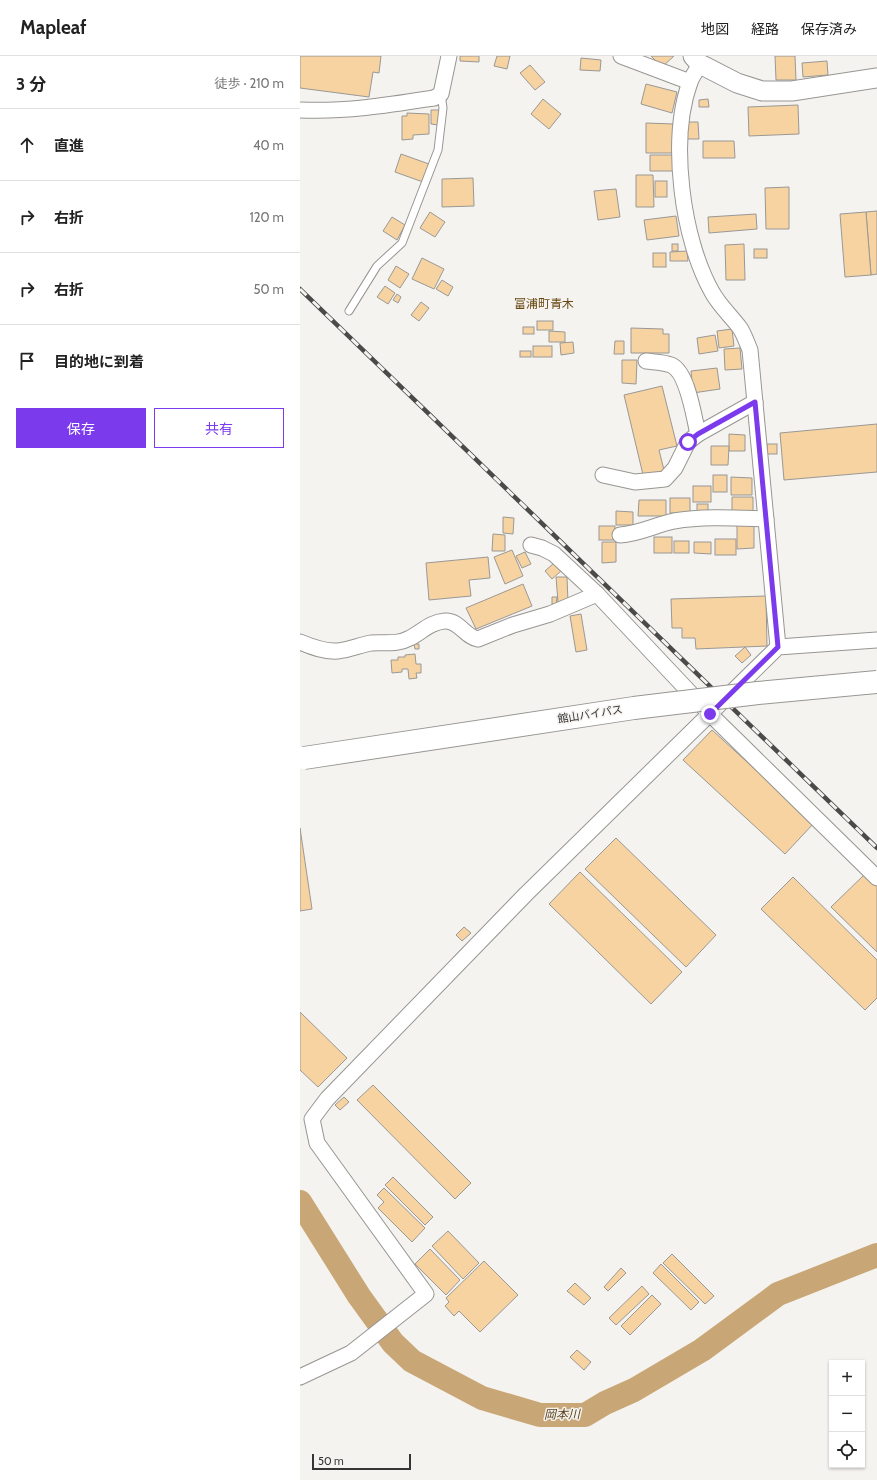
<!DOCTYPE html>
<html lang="ja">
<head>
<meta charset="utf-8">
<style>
	body { margin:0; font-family:Cabin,"Noto Sans JP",sans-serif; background:#f6f6f6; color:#222 }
	.controls { position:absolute; right:12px; bottom:12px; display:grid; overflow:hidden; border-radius:0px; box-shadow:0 1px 3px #0004 }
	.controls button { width:36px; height:36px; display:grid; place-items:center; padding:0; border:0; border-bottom:1px solid #e0e0e0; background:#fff; color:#222; font:20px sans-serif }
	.scale { position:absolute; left:12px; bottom:10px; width:99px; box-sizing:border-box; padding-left:4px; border:2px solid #363534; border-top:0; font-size:11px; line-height:14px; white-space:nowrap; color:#363534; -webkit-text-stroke:3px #f5f3f0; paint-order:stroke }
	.stop { position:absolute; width:12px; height:12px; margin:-9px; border:3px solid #7c3aed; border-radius:50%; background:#fff }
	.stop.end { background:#7c3aed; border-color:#fff; box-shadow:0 1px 4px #0008 }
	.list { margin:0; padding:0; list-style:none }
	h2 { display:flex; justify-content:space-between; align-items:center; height:52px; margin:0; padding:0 16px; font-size:17px }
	h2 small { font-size:13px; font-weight:400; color:#767676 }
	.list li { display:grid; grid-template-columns:26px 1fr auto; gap:12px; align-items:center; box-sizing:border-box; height:72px; padding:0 16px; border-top:1px solid #e0e0e0 }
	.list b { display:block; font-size:15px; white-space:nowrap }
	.list em { font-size:13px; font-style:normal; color:#767676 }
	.actions { display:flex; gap:8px; padding:12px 16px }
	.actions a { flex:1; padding:9px 0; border:1px solid #7c3aed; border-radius:0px; text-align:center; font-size:14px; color:#7c3aed }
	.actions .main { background:#7c3aed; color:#fff }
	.icon { flex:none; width:22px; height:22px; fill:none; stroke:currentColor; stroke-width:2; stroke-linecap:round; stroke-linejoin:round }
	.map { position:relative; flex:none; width:577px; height:1424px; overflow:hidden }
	header { display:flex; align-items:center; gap:24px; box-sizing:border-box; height:56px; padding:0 20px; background:#fff; border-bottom:1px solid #e0e0e0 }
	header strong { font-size:19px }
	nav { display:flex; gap:22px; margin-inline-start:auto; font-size:14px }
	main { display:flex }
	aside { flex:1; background:#fff }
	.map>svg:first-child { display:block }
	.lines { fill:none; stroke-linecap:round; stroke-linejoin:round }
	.river { stroke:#c9a675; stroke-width:24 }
	.building { fill:#f6d3a0; stroke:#9a9895 }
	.service-casing { stroke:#979693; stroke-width:9 }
	.minor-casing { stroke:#979693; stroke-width:17 }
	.tertiary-casing { stroke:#979693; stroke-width:21 }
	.service { stroke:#fff; stroke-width:7 }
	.minor { stroke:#fff; stroke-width:15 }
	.tertiary { stroke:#fff; stroke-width:19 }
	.rail-casing { stroke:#4b4a49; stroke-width:4.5 }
	.rail { stroke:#f5f3f0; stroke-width:3; stroke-dasharray:9; stroke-linecap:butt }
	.trunk-bridge-casing { stroke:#979693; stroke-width:24; stroke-linecap:butt }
	.trunk-bridge { stroke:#fff; stroke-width:22 }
	.route { stroke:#7c3aed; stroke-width:5 }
	.labels { text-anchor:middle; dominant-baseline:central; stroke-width:3; stroke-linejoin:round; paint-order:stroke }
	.street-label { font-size:11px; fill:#363534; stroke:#f5f3f0 }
	.neighbourhood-label { font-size:12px; fill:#684913; stroke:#f5f3f0 }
	.water-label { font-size:12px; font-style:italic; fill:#59411a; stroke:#f5f3f0 }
</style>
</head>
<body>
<header>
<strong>Mapleaf</strong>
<nav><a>地図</a><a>経路</a><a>保存済み</a></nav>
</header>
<main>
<aside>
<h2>3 分<small>徒歩 · 210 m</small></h2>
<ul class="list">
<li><svg class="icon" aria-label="ahead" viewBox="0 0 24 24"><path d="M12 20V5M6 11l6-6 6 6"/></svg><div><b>直進</b></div><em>40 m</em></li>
<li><svg class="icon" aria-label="right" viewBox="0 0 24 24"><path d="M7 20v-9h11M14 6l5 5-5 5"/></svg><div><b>右折</b></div><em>120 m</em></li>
<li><svg class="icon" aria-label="right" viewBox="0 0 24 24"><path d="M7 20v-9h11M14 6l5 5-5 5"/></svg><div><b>右折</b></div><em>50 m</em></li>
<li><svg class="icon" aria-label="arrive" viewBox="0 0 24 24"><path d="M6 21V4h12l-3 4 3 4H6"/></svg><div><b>目的地に到着</b></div></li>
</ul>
<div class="actions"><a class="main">保存</a><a>共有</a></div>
</aside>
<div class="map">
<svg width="577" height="1424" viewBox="0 0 577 1424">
	<rect width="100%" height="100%" fill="#f5f3f0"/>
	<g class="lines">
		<path class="river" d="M0 1146 59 1240 93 1287 112 1305 182 1342 240 1359H285L305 1347 334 1334 402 1294 478 1238 577 1199"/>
	</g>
	<g class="building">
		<path d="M0 0H81L79 17 73 16 69 41 0 32Z"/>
		<path d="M160 0H179V6L160 5Z"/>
		<path d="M197 0H210L207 13 194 10Z"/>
		<path d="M351 0H374L362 11Z"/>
		<path d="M475 0H495L496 24H476Z"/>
		<path d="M281 2 301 4 300 15 280 14Z"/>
		<path d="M527 5 528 19 503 21 502 7Z"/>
		<path d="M230 9 245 26 235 34 220 17Z"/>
		<path d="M346 28 377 36 372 57 341 48Z"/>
		<path d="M243 43 261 58 249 73 231 58Z"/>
		<path d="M408 43 409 51H399V44Z"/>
		<path d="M498 49 499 78 449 80 448 51Z"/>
		<path d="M131 54H139L138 69 131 68Z"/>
		<path d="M107 57 129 58V78L113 79V83L102 84V60H107Z"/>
		<path d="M385 66H398L399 83H386Z"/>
		<path d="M346 67 374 68 373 97H346Z"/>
		<path d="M403 85H434L435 102H403Z"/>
		<path d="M101 98 129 108 123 126 95 116Z"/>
		<path d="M350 99H374L373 115H350Z"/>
		<path d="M336 119H353L354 151H336Z"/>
		<path d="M173 122 174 150 142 151V123Z"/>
		<rect x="355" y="125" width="12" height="16"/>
		<path d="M489 131V173H466L465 132Z"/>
		<path d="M316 133 320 161 298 164 294 135Z"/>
		<path d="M577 155V218L571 219 566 156Z"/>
		<path d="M130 156 145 166 135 181 120 172Z"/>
		<path d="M566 156 571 219 545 221 540 158Z"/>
		<path d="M456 158 457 173 409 177 408 161Z"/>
		<path d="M376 160 379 180 347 184 344 164Z"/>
		<path d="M92 161 105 169 97 184 83 175Z"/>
		<rect x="372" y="188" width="6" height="7"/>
		<path d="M444 188 445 224H426L425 189Z"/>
		<rect x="454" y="193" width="13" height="9"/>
		<path d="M387 195 388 205H370V196Z"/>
		<rect x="353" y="197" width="13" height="14"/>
		<path d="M122 202 144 213 134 233 112 223Z"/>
		<path d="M96 210 109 218 100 232 88 224Z"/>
		<path d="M142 224 153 231 148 240 136 233Z"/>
		<path d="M85 230 95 237 88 248 77 241Z"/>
		<path d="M97 238 101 241 98 247 93 244Z"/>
		<path d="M121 246 129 252 119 265 111 259Z"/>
		<rect x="237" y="265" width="16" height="9"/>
		<rect x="223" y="271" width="11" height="7"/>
		<path d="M331 272 363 273V278H369V297H331Z"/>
		<path d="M432 273 434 290 419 292 417 275Z"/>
		<path d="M249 275 265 276V286H249Z"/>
		<path d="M415 279 418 295 399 298 397 282Z"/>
		<path d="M315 285H324V298H314Z"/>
		<path d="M273 286 274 297 261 299 260 287Z"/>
		<rect x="233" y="290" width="19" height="11"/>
		<path d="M440 292 442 313 425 314 424 293Z"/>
		<rect x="220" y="295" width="11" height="6"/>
		<path d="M322 304H337L336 328 322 327Z"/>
		<path d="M417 312 420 333 393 337 391 315Z"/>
		<path d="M362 330 377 390 359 394 365 418 344 423 324 339Z"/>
		<path d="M577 368V416L484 424 480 377Z"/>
		<path d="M429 378 445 379V395H429Z"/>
		<rect x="467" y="388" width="10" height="10"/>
		<path d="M411 390H429L428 409H411Z"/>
		<rect x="413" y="419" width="14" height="17"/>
		<path d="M431 421 452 422V439H431Z"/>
		<rect x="393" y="430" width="18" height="16"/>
		<path d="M432 441H453V456L432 455Z"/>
		<rect x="370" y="442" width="20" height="15"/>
		<path d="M339 444H366V460H338Z"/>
		<rect x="397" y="448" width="11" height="11"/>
		<path d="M316 455 333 456V469H316Z"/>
		<path d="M203 461 214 462 213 478 203 477Z"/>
		<path d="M437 468H454V492L437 493Z"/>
		<rect x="299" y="470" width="16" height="14"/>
		<path d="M193 478 205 479V495H192Z"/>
		<rect x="354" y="481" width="18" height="16"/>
		<rect x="415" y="483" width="21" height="16"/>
		<rect x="374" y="485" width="15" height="12"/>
		<path d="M302 486H316V506L302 507Z"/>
		<path d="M394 486H411V498L394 497Z"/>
		<path d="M212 494 223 520 205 528 194 501Z"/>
		<path d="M225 496 231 508 222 512 216 500Z"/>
		<path d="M188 501 190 522 169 524 171 540 129 544 126 507Z"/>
		<path d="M254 507 261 515 252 523 245 515Z"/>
		<path d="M256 521H267L268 546H258Z"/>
		<path d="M223 528 232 550 176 573 166 552Z"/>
		<path d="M466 540 467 590 396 593 395 582H382V572H372L371 543Z"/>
		<path d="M252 541H257L256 549 252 548Z"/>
		<path d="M281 558 287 594 276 596 270 560Z"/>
		<path d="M114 588H119V593H115Z"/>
		<path d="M445 591 451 599 442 607 435 600Z"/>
		<path d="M115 598 116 608H121V617H116L117 622 109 623 108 613H102V616L92 617 91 604H98V601H105V599Z"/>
		<path d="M412 674 514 767 485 798 383 704Z"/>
		<path d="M0 772 12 853 0 855Z"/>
		<path d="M316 782 416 879 386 911 285 813Z"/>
		<path d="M280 816 382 916 351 948 249 848Z"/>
		<path d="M565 818 577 830V896L531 851Z"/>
		<path d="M493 821 577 904V942L565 954 461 853Z"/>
		<path d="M164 871 171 877 162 885 156 879Z"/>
		<path d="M0 956 47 1002 18 1031 0 1014Z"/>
		<path d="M73 1029 171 1127 155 1143 57 1044Z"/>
		<path d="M44 1041 49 1046 40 1054 35 1049Z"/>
		<path d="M93 1121 133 1161 125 1169 85 1129Z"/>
		<path d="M84 1132 125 1172 112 1186 78 1152 84 1146 77 1139Z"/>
		<path d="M148 1175 179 1207 163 1223 132 1190Z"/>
		<path d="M130 1193 160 1224 146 1239 115 1208Z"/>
		<path d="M372 1198 414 1240 405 1248 363 1207Z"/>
		<path d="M184 1205 218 1239 180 1276 159 1255 154 1260 145 1250 149 1246 146 1242Z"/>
		<path d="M361 1208 399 1246 391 1254 353 1217Z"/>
		<path d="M321 1212 326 1217 308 1235 304 1231Z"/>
		<path d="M275 1227 291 1242 284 1249 267 1235Z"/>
		<path d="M342 1230 349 1238 316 1269 309 1262Z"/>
		<path d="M352 1239 361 1248 330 1279 321 1270Z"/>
		<path d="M277 1294 291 1306 284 1314 270 1301Z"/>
	</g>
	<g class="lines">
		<defs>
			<path id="service" d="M49 255 77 210 102 187 138 94 143 52 141 38"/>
			<g id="minor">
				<path d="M321 0 390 26"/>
				<path d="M400 8C397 14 392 20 390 26 369 84 382 183 412 236 419 249 431 260 440 272 444 278 447 287 450 294L478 591"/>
				<path d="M0 54C46 56 89 49 134 42L141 38 149 0"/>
				<path d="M346 305C354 306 364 306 371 309 388 316 394 362 398 378"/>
				<path d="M303 419 335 426 365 423 375 412 388 386 398 378 455 346"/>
				<path d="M320 479C339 478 355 469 374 465 404 460 435 462 466 463"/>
				<path d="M231 489 242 492 254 498 297 538 410 658 577 822"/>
				<path d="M0 586C12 591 25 596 38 595 49 594 60 589 71 587 85 586 97 589 110 582 122 576 130 566 145 565 159 564 165 581 178 583L213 569 250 558 297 538"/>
				<path d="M0 1321 51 1297 126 1238 17 1087 12 1063 27 1043 226 838 478 591 577 584"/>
			</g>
			<path id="tertiary" d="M393 0 400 8 437 27 462 35H492L577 22"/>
		</defs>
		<use href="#service" class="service-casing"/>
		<use href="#minor" class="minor-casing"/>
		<use href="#tertiary" class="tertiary-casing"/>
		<use href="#service" class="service"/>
		<use href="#minor" class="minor"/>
		<use href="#tertiary" class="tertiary"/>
		<defs>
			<path id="rail" d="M0 233 577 792"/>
		</defs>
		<use href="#rail" class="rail-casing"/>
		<use href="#rail" class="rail"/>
		<defs>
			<path id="trunk-bridge" d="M4 702 334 652 458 637 577 626"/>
		</defs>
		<use href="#trunk-bridge" class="trunk-bridge-casing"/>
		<use href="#trunk-bridge" class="trunk-bridge"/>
	</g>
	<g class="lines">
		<path class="route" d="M388 386 398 378 455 346 478 591 410 658"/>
	</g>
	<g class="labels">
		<g class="street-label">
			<text transform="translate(290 658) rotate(-9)">館山バイパス</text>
		</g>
		<g class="neighbourhood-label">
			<text x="244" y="247">富浦町青木</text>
		</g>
		<g class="water-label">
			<text transform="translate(262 1358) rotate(-1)">岡本川</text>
		</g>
	</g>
</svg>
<div class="controls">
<button>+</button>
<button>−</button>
<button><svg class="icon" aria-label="locate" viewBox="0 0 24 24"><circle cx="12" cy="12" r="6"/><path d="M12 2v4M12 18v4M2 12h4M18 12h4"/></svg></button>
</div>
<div class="scale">50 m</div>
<div class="stop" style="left:388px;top:386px"></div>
<div class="stop end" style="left:410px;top:658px"></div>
</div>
</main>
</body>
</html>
